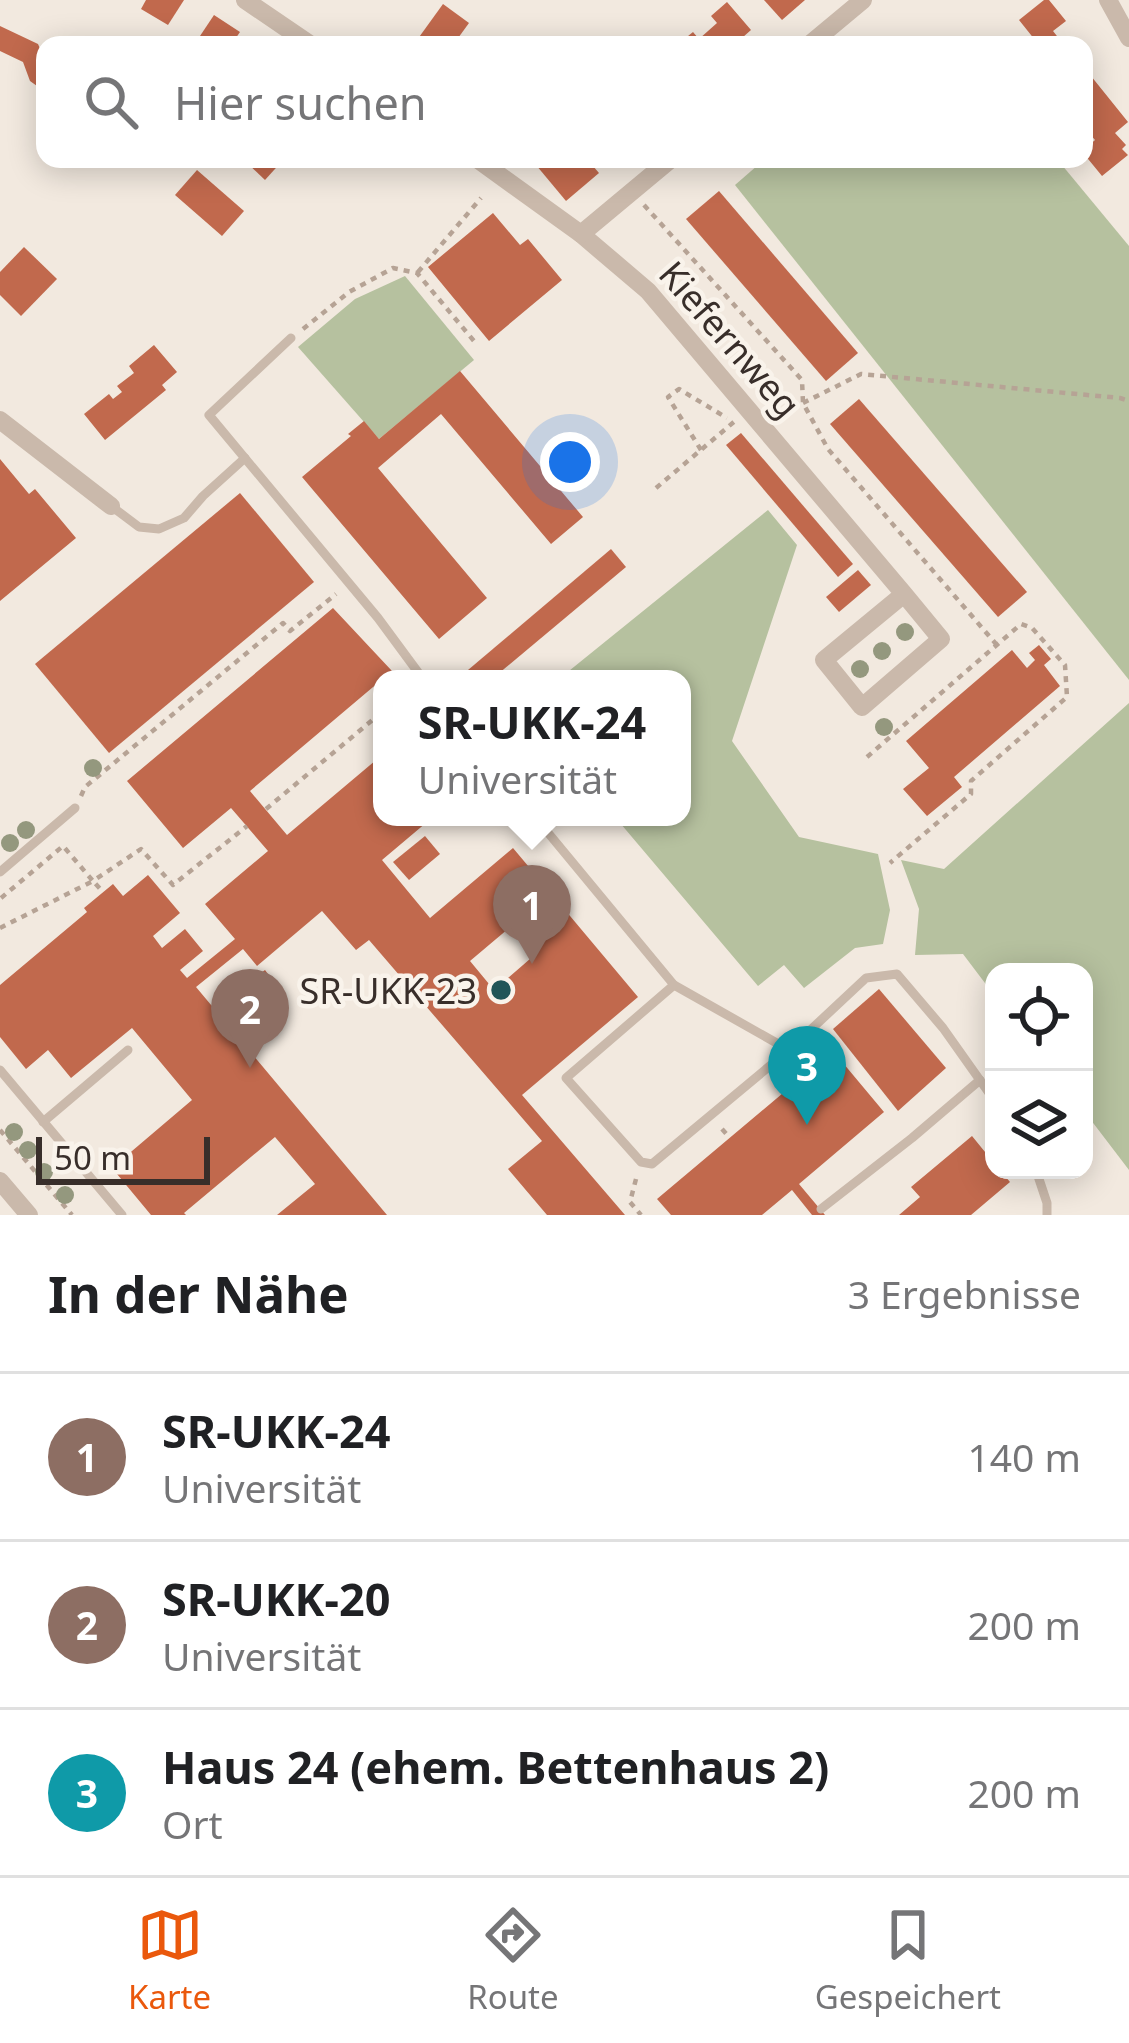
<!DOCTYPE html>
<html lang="de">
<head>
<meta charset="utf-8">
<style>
	body { margin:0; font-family:"Noto Sans",sans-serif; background:#f2f2f2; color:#202124 }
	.controls { position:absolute; right:36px; bottom:36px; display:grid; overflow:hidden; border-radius:24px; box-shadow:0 6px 30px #0003 }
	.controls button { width:108px; height:108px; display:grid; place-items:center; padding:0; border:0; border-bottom:3px solid #e0e0e0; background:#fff; color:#202124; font:60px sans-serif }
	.scale { position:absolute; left:36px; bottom:30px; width:174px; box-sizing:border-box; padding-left:12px; border:6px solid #382e2a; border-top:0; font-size:33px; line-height:42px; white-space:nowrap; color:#382e2a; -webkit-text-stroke:9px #f9f3eb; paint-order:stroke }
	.you { position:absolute; left:570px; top:462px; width:42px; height:42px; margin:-30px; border:9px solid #fff; border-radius:50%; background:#1a73e8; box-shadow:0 0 0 18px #1a73e833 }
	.badge { display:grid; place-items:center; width:78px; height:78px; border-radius:50%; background:#ea580c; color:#fff; font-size:39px; font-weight:700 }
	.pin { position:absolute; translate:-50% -99px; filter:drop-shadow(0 3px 6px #0008) }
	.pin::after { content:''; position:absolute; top:63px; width:42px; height:36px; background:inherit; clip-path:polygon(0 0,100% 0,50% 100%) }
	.popup { position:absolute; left:373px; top:670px; width:318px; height:156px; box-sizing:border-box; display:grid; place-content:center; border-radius:24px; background:#fff; filter:drop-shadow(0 3px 9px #0005); font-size:39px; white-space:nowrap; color:#757577 }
	.popup b { font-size:45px; color:#202124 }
	.popup::after { content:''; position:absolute; left:50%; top:100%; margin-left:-24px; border:24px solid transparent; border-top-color:#fff }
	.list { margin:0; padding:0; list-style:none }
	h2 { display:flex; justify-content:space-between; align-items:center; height:156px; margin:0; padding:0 48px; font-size:51px }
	h2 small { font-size:39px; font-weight:400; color:#757577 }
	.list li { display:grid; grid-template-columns:78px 1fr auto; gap:36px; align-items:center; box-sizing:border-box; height:168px; padding:0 48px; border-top:3px solid #e0e0e0 }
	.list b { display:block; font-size:45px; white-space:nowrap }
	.list p { margin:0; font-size:39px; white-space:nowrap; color:#757577 }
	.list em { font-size:39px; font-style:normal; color:#757577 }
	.icon { flex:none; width:66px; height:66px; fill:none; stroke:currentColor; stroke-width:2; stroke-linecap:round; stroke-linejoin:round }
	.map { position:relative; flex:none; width:1129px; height:1215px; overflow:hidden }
	.search { position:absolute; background:#fff; box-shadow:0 6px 30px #0003; left:36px; right:36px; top:36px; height:132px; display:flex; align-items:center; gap:30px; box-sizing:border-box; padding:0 42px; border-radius:24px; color:#757577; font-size:45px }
	.sheet { height:660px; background:#fff }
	nav { display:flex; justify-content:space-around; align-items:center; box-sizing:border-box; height:168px; border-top:3px solid #e0e0e0; background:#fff; font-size:33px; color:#757577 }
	nav a { display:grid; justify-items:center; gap:6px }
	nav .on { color:#ea580c }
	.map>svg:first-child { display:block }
	.green { fill:#b6c19f }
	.building { fill:#c1694d; fill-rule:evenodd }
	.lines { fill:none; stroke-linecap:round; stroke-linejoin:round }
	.path { stroke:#b6a395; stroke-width:4.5; stroke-dasharray:6 6; stroke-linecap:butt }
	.service { stroke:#cab9ab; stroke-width:9 }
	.minor { stroke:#cab9ab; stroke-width:18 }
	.tree { fill:#94987e }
	.poi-dot { fill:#215558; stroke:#f9f3eb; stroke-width:4.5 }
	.labels { text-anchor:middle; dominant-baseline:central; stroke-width:9; stroke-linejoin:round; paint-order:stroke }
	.street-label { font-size:36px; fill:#382e2a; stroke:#f9f3eb }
	.poi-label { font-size:36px; fill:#382e2a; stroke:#f9f3eb; text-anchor:end }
</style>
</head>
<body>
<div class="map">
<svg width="1129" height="1215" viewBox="0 0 1129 1215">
	<rect width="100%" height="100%" fill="#f2e9df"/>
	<g class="green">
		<path d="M765 159H1057L1129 246V680L735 185Z"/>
		<path d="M405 276 474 360 379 439 298 347 355 299Z"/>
		<path d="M768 510 797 545 732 741 799 837 878 854 890 910 883 944 855 948 804 988 784 965 758 986 615 817H682V679H559Z"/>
		<path d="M1129 703V1170L1084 1111V972H994V995L963 954 915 955 919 909 901 860 944 869Z"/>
	</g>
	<g class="building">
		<path d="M146 0H184L168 25 141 9Z"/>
		<path d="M764 0H805L782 20Z"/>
		<path d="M1044 0H1049L1066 21 1053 31 1064 45H1039L1019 20Z"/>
		<path d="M727 2 751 30 734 45H677L693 32 699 39 717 23 711 16Z"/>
		<path d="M443 4 469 23 453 45H423L417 40Z"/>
		<path d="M214 15 240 32 231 45H201L196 42Z"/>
		<path d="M0 26 38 44 45 60V82L37 86 30 81 23 62 0 51Z"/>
		<path d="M1091 76 1128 122 1115 133 1126 145 1122 149 1128 155 1102 176 1084 154V150L1095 140 1084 127V82Z"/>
		<path d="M243 159H284L265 180Z"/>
		<path d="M543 159H587L599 173 566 201 536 165Z"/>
		<path d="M197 170 244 211 222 236 175 195Z"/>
		<path d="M719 191 858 353 826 381 686 219Z"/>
		<path d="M493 213 520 245 528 239 562 280 489 341 428 267Z"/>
		<path d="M24 247 57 279 21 316 0 295V272Z"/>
		<path d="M154 345 177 372 162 385 166 390 105 440 84 414 109 394 113 399 122 392 117 386 134 373 129 366Z"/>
		<path d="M460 371 583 517 551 544 441 414 378 468 487 598 439 639 302 477 351 436 348 434 364 421 379 439Z"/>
		<path d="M859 399 1027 592 998 617 830 424Z"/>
		<path d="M741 433 853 564 838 577 726 445Z"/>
		<path d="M0 459 29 494 35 489 76 538 0 601Z"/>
		<path d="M240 493 314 582 109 753 35 664Z"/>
		<path d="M611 549 626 567 492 679H475L468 670Z"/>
		<path d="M858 570 871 585 839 612 826 597Z"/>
		<path d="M333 608 392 671 250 791 287 835 382 755V817H433L382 860 430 918 513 848 638 997 522 1095 625 1215H547L508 1169 542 1141 369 940 356 950 322 911 257 966 243 949 196 987 387 1215H277L315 1184 275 1137 184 1213 186 1215H151L112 1168 192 1100 132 1028 71 1078 48 1050 26 1069 0 1037V985L87 912 84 908 113 884 123 896 148 875 180 913 153 936 162 948 185 929 203 951 180 970 187 978 235 939 205 904 268 851 231 808 183 848 127 781ZM514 924 538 952 494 990 470 961Z"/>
		<path d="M1039 645 1051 659 1044 665 1060 686 954 777 962 787 927 816 903 789 929 768 906 741 1012 650 1027 668 1035 660 1029 653Z"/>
		<path d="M425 836 440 854 409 880 393 862Z"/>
		<path d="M265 970 276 985 254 1002 242 987Z"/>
		<path d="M879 989 946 1068 898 1111 833 1029Z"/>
		<path d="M833 1051 884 1112 799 1184 825 1215H812L792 1190 762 1215H671L657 1199Z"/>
		<path d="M972 1136 994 1163V1170H1000L1010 1182 971 1215H899L920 1197 911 1187Z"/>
	</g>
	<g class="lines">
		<g class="path">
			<path d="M644 205 802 380 803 403 828 449 996 644"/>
			<path d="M418 272 481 198"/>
			<path d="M303 329 349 292 393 268 417 273 474 341"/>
			<path d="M803 403 861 374 1120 398 1129 401"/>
			<path d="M701 450 668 397 679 389 727 418"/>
			<path d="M656 488 735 421"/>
			<path d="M867 757 1021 624 1032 628 1065 665 1067 697 971 781V794L890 863"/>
			<path d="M81 796 85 787 283 623 290 631 336 594"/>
			<path d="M266 809 382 712"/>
			<path d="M1 898 63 846 93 881 141 849 173 885 247 826"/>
			<path d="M0 928 93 881 103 892"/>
			<path d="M722 1129 730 1138"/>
			<path d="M0 1130 72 1215"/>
			<path d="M636 1179 630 1202 641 1215"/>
		</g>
		<g class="service">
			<path d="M291 338 209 415 378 618 423 679"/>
			<path d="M111 506 139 527 159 529 184 518 203 496 245 458"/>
			<path d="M535 817 674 985 789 1050 866 978 897 974 943 1028 994 1100"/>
			<path d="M0 872 75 808"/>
			<path d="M674 985 566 1078 641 1162 652 1164 789 1050"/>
			<path d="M0 1070 122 1215"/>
			<path d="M43 1122 128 1050"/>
			<path d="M1036 1170 1047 1203V1215"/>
			<path d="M821 1209 912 1138 980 1080"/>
		</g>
		<g class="minor">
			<path d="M245 0 311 45"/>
			<path d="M1108 0 1129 38"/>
			<path d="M809 45 863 0"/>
			<path d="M477 159 581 234 648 291 904 594 941 639 862 707 824 660 904 594"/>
			<path d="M581 234 671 159"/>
			<path d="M0 420 111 506"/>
			<path d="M0 1181 29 1215"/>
		</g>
	</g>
	<g class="tree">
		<circle cx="905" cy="632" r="9"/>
		<circle cx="882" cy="651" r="9"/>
		<circle cx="860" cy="669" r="9"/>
		<circle cx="884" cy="727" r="9"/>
		<circle cx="93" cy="768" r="9"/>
		<circle cx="26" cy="830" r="9"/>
		<circle cx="10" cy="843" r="9"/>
		<circle cx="14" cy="1132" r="9"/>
		<circle cx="28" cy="1150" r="9"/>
		<circle cx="44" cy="1172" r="9"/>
		<circle cx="65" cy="1195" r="9"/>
	</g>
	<circle class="poi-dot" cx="501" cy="990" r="12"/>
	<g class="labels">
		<g class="street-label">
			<text transform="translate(730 339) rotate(49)">Kiefernweg</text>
		</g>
		<g class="poi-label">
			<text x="477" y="990">SR-UKK-23</text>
		</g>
	</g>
</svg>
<div class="controls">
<button><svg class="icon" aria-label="locate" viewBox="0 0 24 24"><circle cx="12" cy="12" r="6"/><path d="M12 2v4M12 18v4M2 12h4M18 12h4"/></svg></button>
<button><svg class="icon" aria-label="layers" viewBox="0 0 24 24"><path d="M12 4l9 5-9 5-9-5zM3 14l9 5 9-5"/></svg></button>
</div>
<div class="scale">50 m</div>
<div class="you"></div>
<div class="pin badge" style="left:532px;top:964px;background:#8d6e63">1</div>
<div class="popup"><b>SR-UKK-24</b>Universität</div>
<div class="pin badge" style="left:250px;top:1068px;background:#8d6e63">2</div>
<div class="pin badge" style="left:807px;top:1125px;background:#0f9aa8">3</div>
<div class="search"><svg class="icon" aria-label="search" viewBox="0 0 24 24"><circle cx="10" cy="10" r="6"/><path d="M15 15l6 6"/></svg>Hier suchen</div>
</div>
<section class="sheet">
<h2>In der Nähe<small>3 Ergebnisse</small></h2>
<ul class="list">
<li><span class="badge" style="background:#8d6e63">1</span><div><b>SR-UKK-24</b><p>Universität</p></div><em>140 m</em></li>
<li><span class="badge" style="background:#8d6e63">2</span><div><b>SR-UKK-20</b><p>Universität</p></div><em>200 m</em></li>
<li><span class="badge" style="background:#0f9aa8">3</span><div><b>Haus 24 (ehem. Bettenhaus 2)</b><p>Ort</p></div><em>200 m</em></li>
</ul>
</section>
<nav>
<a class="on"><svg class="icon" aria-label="map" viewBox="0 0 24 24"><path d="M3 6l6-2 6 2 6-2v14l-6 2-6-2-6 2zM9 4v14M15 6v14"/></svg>Karte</a>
<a><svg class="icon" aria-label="directions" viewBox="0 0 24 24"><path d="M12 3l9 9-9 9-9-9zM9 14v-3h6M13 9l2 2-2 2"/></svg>Route</a>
<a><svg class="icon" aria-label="saved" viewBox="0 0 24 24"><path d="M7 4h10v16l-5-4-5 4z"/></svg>Gespeichert</a>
</nav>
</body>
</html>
